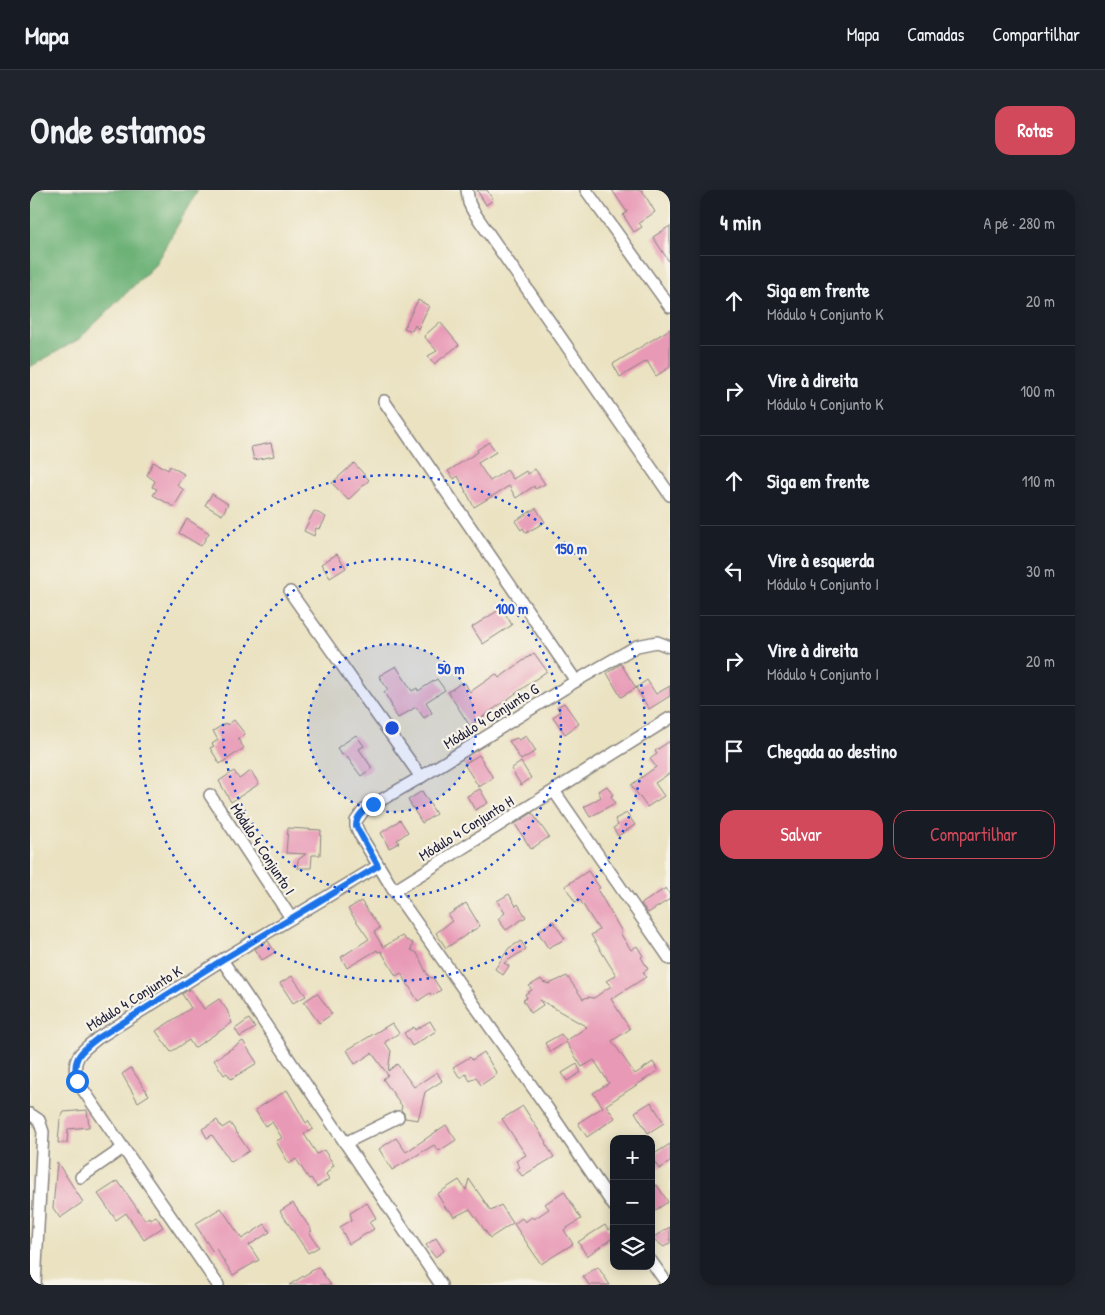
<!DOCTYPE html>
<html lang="pt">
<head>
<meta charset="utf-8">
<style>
	body { margin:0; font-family:"Patrick Hand",sans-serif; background:#20242c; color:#f1f3f6 }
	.controls { position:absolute; right:15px; bottom:15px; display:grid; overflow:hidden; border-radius:10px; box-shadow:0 2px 12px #0003 }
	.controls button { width:45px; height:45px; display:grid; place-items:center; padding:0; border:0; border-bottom:1px solid #363941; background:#171b24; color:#f1f3f6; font:25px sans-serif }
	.stop { position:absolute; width:15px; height:15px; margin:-11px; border:4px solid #1a73e8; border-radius:50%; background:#fff }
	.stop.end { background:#1a73e8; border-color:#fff; box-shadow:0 1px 5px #0008 }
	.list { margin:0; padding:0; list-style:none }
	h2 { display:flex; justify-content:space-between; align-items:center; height:65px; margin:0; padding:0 20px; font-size:21px }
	h2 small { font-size:16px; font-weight:400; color:#9ea1a6 }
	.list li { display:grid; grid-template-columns:32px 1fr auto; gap:15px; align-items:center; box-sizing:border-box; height:90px; padding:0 20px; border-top:1px solid #363941 }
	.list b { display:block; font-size:19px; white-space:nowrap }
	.list p { margin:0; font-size:16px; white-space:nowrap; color:#9ea1a6 }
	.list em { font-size:16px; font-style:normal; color:#9ea1a6 }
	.actions { display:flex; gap:10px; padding:15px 20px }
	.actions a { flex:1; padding:11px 0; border:1px solid #d1495b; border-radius:15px; text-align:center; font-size:18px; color:#d1495b }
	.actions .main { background:#d1495b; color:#fff }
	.icon { flex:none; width:28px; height:28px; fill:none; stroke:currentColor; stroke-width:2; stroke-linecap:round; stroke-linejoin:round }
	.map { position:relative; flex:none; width:640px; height:1095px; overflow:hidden; border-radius:15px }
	header { display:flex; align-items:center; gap:30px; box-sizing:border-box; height:70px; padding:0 25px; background:#171b24; border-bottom:1px solid #363941 }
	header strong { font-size:24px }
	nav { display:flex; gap:28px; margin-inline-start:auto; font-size:18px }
	.intro { display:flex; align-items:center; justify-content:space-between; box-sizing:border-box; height:120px; padding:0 30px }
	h1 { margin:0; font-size:35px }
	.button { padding:12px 22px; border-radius:15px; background:#d1495b; color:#fff; font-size:18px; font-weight:700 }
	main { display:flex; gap:30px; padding:0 30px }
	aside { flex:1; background:#171b24; border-radius:15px; box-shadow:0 2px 12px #0003 }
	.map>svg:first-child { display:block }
	.forest { fill:#6cb176; stroke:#476a58 }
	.building { fill:#e899b6 }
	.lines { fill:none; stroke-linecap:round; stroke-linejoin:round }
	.minor-casing { stroke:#86827e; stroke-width:14 }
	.minor { stroke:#fff; stroke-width:11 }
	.route { stroke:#1a73e8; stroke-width:6 }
	.ring { fill:none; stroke:#1d4ed8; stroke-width:2.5; stroke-dasharray:2.5 5 }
	.labels { text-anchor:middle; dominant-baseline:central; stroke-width:4.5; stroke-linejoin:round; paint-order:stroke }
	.street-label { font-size:15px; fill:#22223b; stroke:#f7f3e8 }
	.centre { fill:#1d4ed8; stroke:#f7f3e8; stroke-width:2.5 }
	.ring-label { font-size:15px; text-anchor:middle; font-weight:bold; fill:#1d4ed8; stroke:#f7f3e8; stroke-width:4.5; stroke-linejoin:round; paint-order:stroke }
</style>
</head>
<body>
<header>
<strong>Mapa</strong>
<nav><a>Mapa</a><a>Camadas</a><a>Compartilhar</a></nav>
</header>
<div class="intro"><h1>Onde estamos</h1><a class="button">Rotas</a></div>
<main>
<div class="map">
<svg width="640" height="1095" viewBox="0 0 640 1095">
	<rect width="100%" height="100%" fill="#f7f3e8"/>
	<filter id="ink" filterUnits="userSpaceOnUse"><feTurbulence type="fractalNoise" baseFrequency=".02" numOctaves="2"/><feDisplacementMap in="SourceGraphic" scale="10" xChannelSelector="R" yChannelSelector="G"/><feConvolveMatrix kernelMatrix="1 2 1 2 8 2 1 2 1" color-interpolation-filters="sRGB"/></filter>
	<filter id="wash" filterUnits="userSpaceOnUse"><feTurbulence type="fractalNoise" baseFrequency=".0096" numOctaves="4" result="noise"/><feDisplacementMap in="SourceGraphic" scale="20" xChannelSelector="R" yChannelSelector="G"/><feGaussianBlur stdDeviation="1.12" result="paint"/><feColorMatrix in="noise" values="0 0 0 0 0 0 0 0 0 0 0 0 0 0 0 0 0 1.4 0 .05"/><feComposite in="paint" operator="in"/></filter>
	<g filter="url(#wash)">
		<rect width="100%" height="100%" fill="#eae2c1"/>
		<path class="forest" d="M0 0H168L124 76 49 149 0 177Z"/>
		<g id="blocks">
			<g class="building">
				<path d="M447 0H457L463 10 456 15Z"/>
				<path d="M582 0H612L625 22 609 33 612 37 604 42 593 25 597 22Z"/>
				<path d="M640 36V73L623 47Z"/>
				<path d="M388 110 399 116 388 139 385 135 382 141 374 138Z"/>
				<path d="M410 132 429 155 404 174 398 166 407 161 394 146Z"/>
				<path d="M640 139V177L626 186 617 171 590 187 583 174Z"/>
				<path d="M459 252 466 262 448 273 460 291 477 280 483 289 496 281 498 284 505 279 515 294 505 299 504 296 486 308 479 296 444 317 428 286 424 289 418 281 448 262 447 260Z"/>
				<path d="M241 253 244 266 224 270 221 257Z"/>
				<path d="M123 272 138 280 140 276 154 284 147 295 154 300 144 317 123 305 127 299 122 297 125 291 117 285Z"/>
				<path d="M324 273 339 290 318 310 302 293Z"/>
				<path d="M182 304 198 314 192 325 175 315Z"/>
				<path d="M506 318 515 332 496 343 493 338 491 340 485 331Z"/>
				<path d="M284 321 296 327 291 337 290 336 289 339 286 338 284 346 274 341Z"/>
				<path d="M157 329 179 343 171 356 149 343Z"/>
				<path d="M307 364 316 378 300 388 291 374Z"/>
				<path d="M472 418 482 435 453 454 442 437Z"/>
				<path d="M504 463 517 481 440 536 418 502 431 493 432 495 435 493 440 502 466 484 469 488Z"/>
				<path d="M591 474 606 498 617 490 626 504 640 496V506L619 519 606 498 591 507 577 483Z"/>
				<path d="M366 476 382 501 387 498 388 501 407 489 415 500 396 512 402 523 394 528 386 517 368 528 363 521 361 514 354 502 358 500 349 486Z"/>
				<path d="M534 513 549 534 535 544 523 527 530 522 527 517Z"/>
				<path d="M204 530 215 544 208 549 214 558 190 574 180 558 184 556 182 554 188 550 183 541 196 533 197 535Z"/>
				<path d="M326 545 334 556 329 559 342 578 331 586 317 567H316L314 564 312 565 307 558Z"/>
				<path d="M496 546 506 561 491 570 479 551 487 548 489 550Z"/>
				<path d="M640 551V583L625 593 634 606 617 617 601 595 626 577 620 569 627 564 625 561Z"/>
				<path d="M449 565 463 588 449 597 434 574Z"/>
				<path d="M491 572 501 588 491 595 481 579Z"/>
				<path d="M204 581 209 589 221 581 229 594 201 612 189 591Z"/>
				<path d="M577 596 583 605 581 606 585 613 560 627 554 617 571 607 568 601Z"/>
				<path d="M450 599 458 613 445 620 437 606Z"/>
				<path d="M392 601 406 624 392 633 378 610Z"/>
				<path d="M502 623 519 647 501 659 485 634Z"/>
				<path d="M597 623 605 635 588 646 583 638 588 635 585 629Z"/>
				<path d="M370 630 378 642 367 650 369 653 359 658 351 643Z"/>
				<path d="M258 638 291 640 290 665H282L281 678H267L268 670 276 664 256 663Z"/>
				<path d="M558 681 570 698 567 699 592 742 590 743 601 760 607 756 613 766 611 767 618 779 613 782 616 787 581 809 600 839 582 851 605 884 623 872 628 881 576 915 585 928 557 947 548 933 573 917 563 903 579 893 564 870 552 877 536 852 520 862 515 853 531 844 536 851 557 837 510 810 513 815 501 823 493 810 497 808 495 804 502 800 499 796 511 789 513 792 519 794 537 786 553 809 558 807 564 808 581 796 576 791 586 785 561 745 569 740 550 710 545 712 535 696Z"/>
				<path d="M636 698 640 705V709L618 723 611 714Z"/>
				<path d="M479 704 486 716 488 714 496 727 476 740 468 729 475 723 467 711Z"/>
				<path d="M331 711 350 738 344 742 353 757 372 746 376 750 383 753 381 760 387 763 396 782 399 787 403 788 411 800 402 806 400 803 388 811 371 783 366 786 351 761 348 762 347 760 317 778 311 767 339 749 318 719Z"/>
				<path d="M436 713 450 736 416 758 406 743 422 731 418 725Z"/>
				<path d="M523 731 535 749 518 758 508 742Z"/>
				<path d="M238 751 245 762 232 770 225 759Z"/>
				<path d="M491 751 496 759 474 773 479 776 473 785 465 779 479 758Z"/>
				<path d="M262 786 276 806 263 813 250 793Z"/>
				<path d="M160 799 174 819 189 809 197 820 202 833 164 858 159 850 141 862 126 841 161 818 152 804Z"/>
				<path d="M287 803 302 824 289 833 274 812Z"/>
				<path d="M219 829 225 838 210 847 205 839Z"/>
				<path d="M400 831 406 841 382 856 374 843 384 837 385 840Z"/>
				<path d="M362 833 369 843 355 852 361 861 358 881 367 874 384 897 407 882 412 891 395 902 388 930 375 928 374 923 371 920 372 916 353 889 358 885 342 863 325 874 317 860Z"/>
				<path d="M213 851 227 873 201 889 197 883 194 885 184 870Z"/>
				<path d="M454 862 467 884 451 895 446 887 440 891 436 884 430 888 423 877 440 867 442 870Z"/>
				<path d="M547 874 551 882 537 891 532 883Z"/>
				<path d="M101 878 119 905 108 912 92 884Z"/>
				<path d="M257 900 276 933 278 931 283 939 274 944 287 964 294 960 304 975 296 984 299 989 287 997 281 988 279 989 266 969 259 974 246 951 252 948 242 932 235 936 225 920Z"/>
				<path d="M621 912 634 933 618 943 605 922Z"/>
				<path d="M493 916 516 952 515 953 524 967 492 986 487 979 490 977 486 971 496 965 472 929Z"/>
				<path d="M57 920 59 937 38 939 37 953H28L30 929 34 922Z"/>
				<path d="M187 930 192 938 200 933 219 961 201 972 182 945 177 948 172 939Z"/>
				<path d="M416 935 426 950 409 961 404 955 362 980 349 959 366 948 376 962Z"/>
				<path d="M640 954V972L629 979 621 966Z"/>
				<path d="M27 972 53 1012 30 1028 23 1018Z"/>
				<path d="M439 989 461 1021 471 1015 483 1033 460 1048 440 1019 424 1027 419 1019 417 1020 407 1004 429 990 436 1000Z"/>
				<path d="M88 991 115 1030 119 1027 120 1029 126 1026 133 1037 114 1050 96 1023 86 1030 68 1004Z"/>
				<path d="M627 995 638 1012 621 1023V999Z"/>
				<path d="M534 1001 551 1029 534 1040 543 1054 511 1074 484 1034 492 1028 495 1032 502 1027 504 1029 519 1019 515 1014Z"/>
				<path d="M263 1013 282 1041 279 1042 289 1057 278 1063 250 1021Z"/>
				<path d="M337 1013 346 1028 339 1032 344 1039 319 1054 310 1037 322 1030 320 1023Z"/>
				<path d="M191 1018 212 1049 235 1034 240 1042 219 1055 229 1070 203 1085 186 1059 183 1062 165 1034Z"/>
				<path d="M575 1035 578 1040 584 1036V1047L557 1066 548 1052Z"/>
				<path d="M640 1037V1053L634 1057 622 1048Z"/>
				<path d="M406 1048 414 1061 405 1067 396 1055Z"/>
				<path d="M288 1077 301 1095H259Z"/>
				<path d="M568 1077 580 1095H559L553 1086Z"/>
			</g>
		</g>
	</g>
	<g filter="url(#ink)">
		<use href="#blocks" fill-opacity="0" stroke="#86827e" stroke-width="1"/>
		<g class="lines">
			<defs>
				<g id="minor">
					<path d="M437 0 439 13 443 21 640 305"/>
					<path d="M556 0 640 117"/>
					<path d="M354 211 546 491"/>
					<path d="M260 402 391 587"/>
					<path d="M524 601 640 769"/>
					<path d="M180 605 261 728"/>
					<path d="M364 701 640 528"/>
					<path d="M192 770 411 1095"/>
					<path d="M0 924 9 930 13 942 5 1095"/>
					<path d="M315 953 368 927"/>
					<path d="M51 987 93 958"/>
					<path d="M584 1016 518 919 364 701 330 645 326 636V631L334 620 391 587 546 491 607 456 627 452 640 457"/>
					<path d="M621 1071 638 1095"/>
					<path d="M188 1095 47 891C41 868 51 861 68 848L192 770 348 676"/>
				</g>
			</defs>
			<use href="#minor" class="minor-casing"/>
			<use href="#minor" class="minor"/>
		</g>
	</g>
	<g class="lines" filter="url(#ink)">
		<path class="route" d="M47 891C41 868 51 861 68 848L192 770 348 676 326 636C326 625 334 620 343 614"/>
	</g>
	<circle cx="362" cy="538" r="84" fill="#1d4ed8" fill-opacity=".12"/>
	<g class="ring">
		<circle cx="362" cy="538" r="84"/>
		<circle cx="362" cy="538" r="169"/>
		<circle cx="362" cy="538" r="253"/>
	</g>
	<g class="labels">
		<g class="street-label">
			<text transform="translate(461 526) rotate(-32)">Módulo 4 Conjunto G</text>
			<text transform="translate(436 638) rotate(-32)">Módulo 4 Conjunto H</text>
			<text transform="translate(233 659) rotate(57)">Módulo 4 Conjunto I</text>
			<text transform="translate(104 808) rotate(-32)">Módulo 4 Conjunto K</text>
		</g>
	</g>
	<circle cx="362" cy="538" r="8" class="centre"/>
	<g class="ring-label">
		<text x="541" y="364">150 m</text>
		<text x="482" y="424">100 m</text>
		<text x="421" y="484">50 m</text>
	</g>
</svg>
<div class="controls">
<button>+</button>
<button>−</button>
<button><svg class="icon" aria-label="layers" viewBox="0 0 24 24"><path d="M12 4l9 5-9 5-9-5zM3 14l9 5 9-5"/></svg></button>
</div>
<div class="stop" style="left:47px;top:891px"></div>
<div class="stop end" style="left:343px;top:614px"></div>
</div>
<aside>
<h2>4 min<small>A pé · 280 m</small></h2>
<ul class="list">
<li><svg class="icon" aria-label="ahead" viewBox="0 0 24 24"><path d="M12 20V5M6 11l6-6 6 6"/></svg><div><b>Siga em frente</b><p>Módulo 4 Conjunto K</p></div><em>20 m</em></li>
<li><svg class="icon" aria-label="right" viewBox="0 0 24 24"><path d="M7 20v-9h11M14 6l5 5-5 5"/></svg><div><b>Vire à direita</b><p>Módulo 4 Conjunto K</p></div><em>100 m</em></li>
<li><svg class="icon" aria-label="ahead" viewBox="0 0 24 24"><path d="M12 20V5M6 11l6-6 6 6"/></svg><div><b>Siga em frente</b></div><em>110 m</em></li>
<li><svg class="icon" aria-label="left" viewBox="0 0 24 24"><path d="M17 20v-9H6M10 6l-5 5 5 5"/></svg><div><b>Vire à esquerda</b><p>Módulo 4 Conjunto I</p></div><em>30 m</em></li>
<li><svg class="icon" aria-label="right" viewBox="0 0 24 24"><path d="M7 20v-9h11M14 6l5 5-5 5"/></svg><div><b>Vire à direita</b><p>Módulo 4 Conjunto I</p></div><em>20 m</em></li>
<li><svg class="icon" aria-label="arrive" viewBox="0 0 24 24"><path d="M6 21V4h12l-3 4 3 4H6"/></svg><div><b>Chegada ao destino</b></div></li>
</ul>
<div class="actions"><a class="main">Salvar</a><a>Compartilhar</a></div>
</aside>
</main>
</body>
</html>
